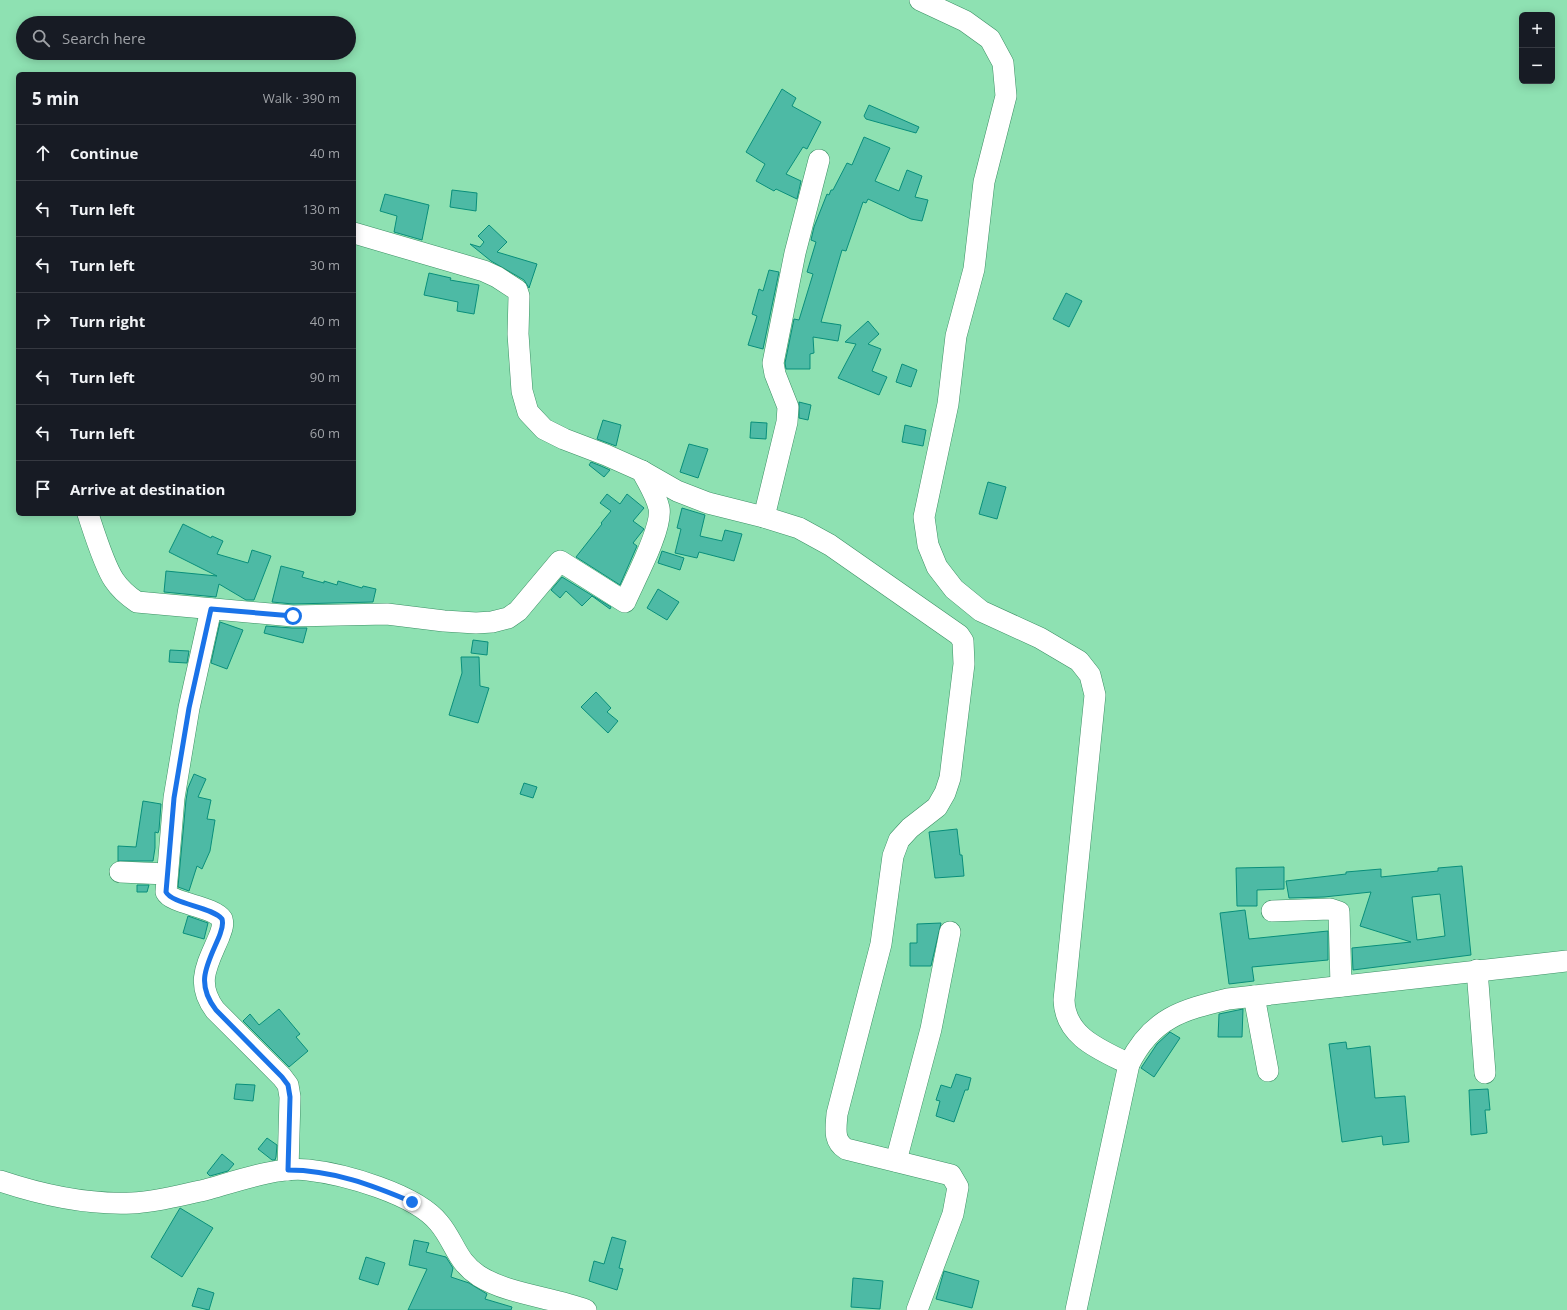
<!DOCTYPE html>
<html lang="en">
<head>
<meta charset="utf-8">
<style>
	body { margin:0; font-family:"Open Sans",sans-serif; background:#242831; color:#f1f3f6 }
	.controls { position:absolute; right:12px; top:12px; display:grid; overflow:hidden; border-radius:6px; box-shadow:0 2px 10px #0003 }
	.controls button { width:36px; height:36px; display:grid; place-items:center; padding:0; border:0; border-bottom:1px solid #363941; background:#171b24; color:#f1f3f6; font:20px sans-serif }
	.stop { position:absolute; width:12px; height:12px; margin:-9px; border:3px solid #1a73e8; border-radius:50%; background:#fff }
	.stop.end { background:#1a73e8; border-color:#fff; box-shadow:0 1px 4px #0008 }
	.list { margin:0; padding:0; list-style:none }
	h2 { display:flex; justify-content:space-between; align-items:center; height:52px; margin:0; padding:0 16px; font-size:17px }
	h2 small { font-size:13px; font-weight:400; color:#9ea1a6 }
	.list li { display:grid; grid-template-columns:26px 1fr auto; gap:12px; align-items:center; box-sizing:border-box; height:56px; padding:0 16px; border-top:1px solid #363941 }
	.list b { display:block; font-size:15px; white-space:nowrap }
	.list em { font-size:13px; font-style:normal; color:#9ea1a6 }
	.icon { flex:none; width:22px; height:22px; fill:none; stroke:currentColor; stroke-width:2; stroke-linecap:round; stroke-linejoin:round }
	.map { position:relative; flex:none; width:1567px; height:1310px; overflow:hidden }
	.search { position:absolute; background:#171b24; box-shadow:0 2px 10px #0003; left:16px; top:16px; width:340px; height:44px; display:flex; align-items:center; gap:10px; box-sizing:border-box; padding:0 14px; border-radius:22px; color:#9ea1a6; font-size:15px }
	.panel { position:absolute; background:#171b24; box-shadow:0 2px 10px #0003; left:16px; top:72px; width:340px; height:444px; border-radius:6px }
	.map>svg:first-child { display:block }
	.building { fill:#4dbaa5; stroke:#098f7b; fill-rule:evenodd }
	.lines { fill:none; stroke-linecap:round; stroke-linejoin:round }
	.minor-casing { stroke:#3c9065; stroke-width:22 }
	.minor { stroke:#fff; stroke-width:21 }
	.route { stroke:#1a73e8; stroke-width:5 }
</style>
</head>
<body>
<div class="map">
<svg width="1567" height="1310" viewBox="0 0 1567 1310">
	<rect width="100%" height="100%" fill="#8ee1b2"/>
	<g class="building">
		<path d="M782 89 796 98 792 106 821 122 807 149 803 147 786 174 801 181 797 199 776 189 774 191 756 181 765 164 746 152Z"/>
		<path d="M869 105 919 127 916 133 866 119 864 116Z"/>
		<path d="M864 137 890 148 875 181 899 191 907 170 922 176 915 197 928 200 922 221 911 219 868 199 866 203 863 202 846 251 842 250 821 322 841 325 838 341 813 337 814 353 810 354V369H786L785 363 794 319 799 320 813 274 807 272 816 242 811 240 814 227 827 194 829 195 831 190H833L847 163 852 165Z"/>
		<path d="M452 190 477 193 476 211 450 207Z"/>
		<path d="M385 194 429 205 422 240 394 232 397 216 380 211Z"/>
		<path d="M489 225 507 242 497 252 537 264 529 288 524 280 491 261 470 244 480 247 484 242 478 236Z"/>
		<path d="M769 270 779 272 763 349 748 345 757 316 752 314 759 289 763 291Z"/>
		<path d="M429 273 451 278 450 280 479 285 474 314 457 311 458 302 424 295Z"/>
		<path d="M1066 293 1082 301 1069 327 1053 319Z"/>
		<path d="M868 321 879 334 868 344 881 349 872 371 887 377 879 395 838 378 856 344 845 342Z"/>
		<path d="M902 364 917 370 911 387 896 382Z"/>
		<path d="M799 402 811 405 808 420 799 418Z"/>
		<path d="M603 420 621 425 616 446 597 439Z"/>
		<path d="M751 422 767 423 766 439 750 438Z"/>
		<path d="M905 425 926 430 923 446 902 442Z"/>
		<path d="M689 444 708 449 698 478 680 472Z"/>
		<path d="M591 462 601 466 610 470 604 477 589 465Z"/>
		<path d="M988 482 1006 487 997 519 979 514Z"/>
		<path d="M607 494 620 504 627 494 644 508 633 521 644 529 633 543 637 546 620 585 576 557 602 524 601 523 611 511 600 503Z"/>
		<path d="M682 508 705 515 700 536 722 541 725 530 742 534 734 561 699 552 697 558 675 553 681 529 677 528Z"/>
		<path d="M183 524 211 538 212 536 223 541 217 554 248 563 252 550 271 556 254 600H246L219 584 216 597 164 592 166 571 217 576 169 552Z"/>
		<path d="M662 551 684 558 680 570 658 563Z"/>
		<path d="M281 566 304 572 302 577 324 583V581L337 585 338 581 362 588 363 586 376 589 373 602 293 604 272 602Z"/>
		<path d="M562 577 611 607 610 609 592 596 582 606 566 591 560 598 551 590Z"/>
		<path d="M658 589 679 602 667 620 647 608Z"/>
		<path d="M220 622 243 630 227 669 211 663Z"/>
		<path d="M266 626 292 628H307L303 643 264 633Z"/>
		<path d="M473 640 488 642 487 655 471 653Z"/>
		<path d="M170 650 189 651 187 663 169 662Z"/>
		<path d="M461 657H479L480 686 489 688 478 723 449 715 462 673Z"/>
		<path d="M596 692 611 708 607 712 618 721 608 733 581 707Z"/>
		<path d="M194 774 206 779 198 797 211 800 207 819 215 820 210 851 202 869 197 866 189 891 178 887 186 800 188 788Z"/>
		<path d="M524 783 537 787 533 798 520 794Z"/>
		<path d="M143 801 161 804 159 830 158 833 155 832V848L153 861H118V846L136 847Z"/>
		<path d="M957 829 960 855H962L964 876 935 878 929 832Z"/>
		<path d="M1462 866 1471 955 1353 970 1352 948 1411 942 1360 926 1371 892 1324 897 1289 898 1286 881 1346 874V872L1381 869V877L1438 871V868ZM1440 894 1445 936 1417 940 1412 897Z"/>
		<path d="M1284 867V889L1257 890V906H1237L1236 868Z"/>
		<path d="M137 885H149L147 892H137Z"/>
		<path d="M1245 910 1249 939 1328 931V960L1252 967 1254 981 1229 984 1220 913Z"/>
		<path d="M188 916 208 923 204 939 183 933Z"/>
		<path d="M941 923 931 966H910V943H917V924Z"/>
		<path d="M279 1009 300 1034 296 1037 308 1051 289 1067 243 1021 250 1014 259 1025Z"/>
		<path d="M1243 1009 1242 1037H1218L1219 1014Z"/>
		<path d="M1170 1032 1180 1038 1154 1077 1141 1068 1157 1044Z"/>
		<path d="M1346 1042 1347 1049 1370 1046 1375 1098 1405 1096 1409 1142 1383 1145 1382 1136 1342 1142 1329 1044Z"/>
		<path d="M956 1074 971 1078 968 1090H965L954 1122 936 1116 940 1101 936 1100 941 1085 951 1088Z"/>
		<path d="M236 1084 255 1085 253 1101 234 1099Z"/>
		<path d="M1488 1089 1490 1110H1485L1487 1133 1471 1135 1469 1090Z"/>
		<path d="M267 1138 277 1145 276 1157 275 1160H272L258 1149Z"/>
		<path d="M222 1154 234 1164 228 1171 210 1176 207 1173Z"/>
		<path d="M180 1208 213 1228 182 1277 151 1257Z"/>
		<path d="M612 1237 626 1241 619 1268 623 1269 617 1290 589 1281 594 1261 604 1264Z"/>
		<path d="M414 1240 429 1243 426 1252 446 1257 453 1268 451 1277 469 1283 487 1294 485 1299 512 1307 511 1310H408L427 1269 409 1265Z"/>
		<path d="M366 1257 385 1263 378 1285 359 1279Z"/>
		<path d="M944 1271 979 1281 972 1308 936 1299Z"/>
		<path d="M853 1278 883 1281 880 1309 851 1307Z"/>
		<path d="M198 1288 214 1293 209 1310 192 1306Z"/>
	</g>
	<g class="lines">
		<defs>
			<g id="minor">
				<path d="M920 0 965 21 990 39 1003 63 1006 96 984 182 974 269 956 336 948 404 924 517 928 545 937 567 954 589 981 611 1040 638 1079 661 1090 675 1095 695 1064 1000C1065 1037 1101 1050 1129 1064"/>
				<path d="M819 160 795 253 773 363 775 374 788 407 787 422 764 517 799 528 830 545 959 635 963 641 964 664 950 778 945 793 937 807 910 828 899 840 893 856 881 944 837 1114C836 1128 833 1141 846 1149L951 1175 958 1187 953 1214 917 1310"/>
				<path d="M354 233 484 271 497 277 517 290 519 296 518 334 522 391 528 412 544 429 564 439 606 455 642 471 677 491 708 503 764 517"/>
				<path d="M88 514C94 532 104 565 114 580 120 589 128 596 137 602L293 616 387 614 444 621 476 623 492 622 508 618 518 611 560 561 625 602C634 581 663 528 659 508 656 495 648 483 642 471"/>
				<path d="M211 609 189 708 174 798 166 892C172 904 213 906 222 919 224 926 221 931 219 937 207 965 195 983 215 1010L282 1077 288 1085 290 1097 288 1170"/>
				<path d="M120 872 167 874"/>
				<path d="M1272 911 1330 909 1339 912 1341 986"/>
				<path d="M1477 970 1485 1073"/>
				<path d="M1254 996 1268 1071"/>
				<path d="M896 1161 931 1029 950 932"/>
				<path d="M0 1181C42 1195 88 1205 132 1203 156 1202 181 1195 205 1190 234 1182 278 1166 308 1170 344 1174 416 1194 439 1223 455 1242 456 1261 479 1276 510 1295 552 1297 586 1310"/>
				<path d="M1076 1310 1129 1064C1152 1018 1182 1010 1228 999L1567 961"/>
			</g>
		</defs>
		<use href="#minor" class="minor-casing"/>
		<use href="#minor" class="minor"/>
	</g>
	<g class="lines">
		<path class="route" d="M293 616 211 609 189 708 174 798 166 892C172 904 213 907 222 919 224 926 221 931 219 937 207 965 195 983 216 1010L282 1077 288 1085 290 1097 288 1170C332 1170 372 1185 412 1202"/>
	</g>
</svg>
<div class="controls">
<button>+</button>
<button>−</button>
</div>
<div class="stop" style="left:293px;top:616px"></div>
<div class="stop end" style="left:412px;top:1202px"></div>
<div class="search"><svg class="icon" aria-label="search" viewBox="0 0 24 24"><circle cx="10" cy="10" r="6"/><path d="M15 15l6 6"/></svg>Search here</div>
<section class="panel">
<h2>5 min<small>Walk · 390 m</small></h2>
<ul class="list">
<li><svg class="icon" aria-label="ahead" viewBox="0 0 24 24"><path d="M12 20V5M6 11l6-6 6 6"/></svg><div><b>Continue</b></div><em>40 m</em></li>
<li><svg class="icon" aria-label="left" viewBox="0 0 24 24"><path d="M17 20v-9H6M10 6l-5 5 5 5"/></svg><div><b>Turn left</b></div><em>130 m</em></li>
<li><svg class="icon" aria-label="left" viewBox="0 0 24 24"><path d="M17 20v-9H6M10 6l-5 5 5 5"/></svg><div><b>Turn left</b></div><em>30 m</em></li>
<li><svg class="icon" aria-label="right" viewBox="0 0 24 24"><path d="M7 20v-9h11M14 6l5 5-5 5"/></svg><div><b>Turn right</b></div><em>40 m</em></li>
<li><svg class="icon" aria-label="left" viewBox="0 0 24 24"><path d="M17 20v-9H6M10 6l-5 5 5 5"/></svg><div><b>Turn left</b></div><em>90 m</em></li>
<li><svg class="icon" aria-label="left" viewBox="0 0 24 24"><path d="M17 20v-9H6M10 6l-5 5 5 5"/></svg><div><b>Turn left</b></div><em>60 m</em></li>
<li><svg class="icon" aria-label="arrive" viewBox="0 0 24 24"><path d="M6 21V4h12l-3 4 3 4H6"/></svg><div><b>Arrive at destination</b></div></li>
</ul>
</section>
</div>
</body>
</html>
